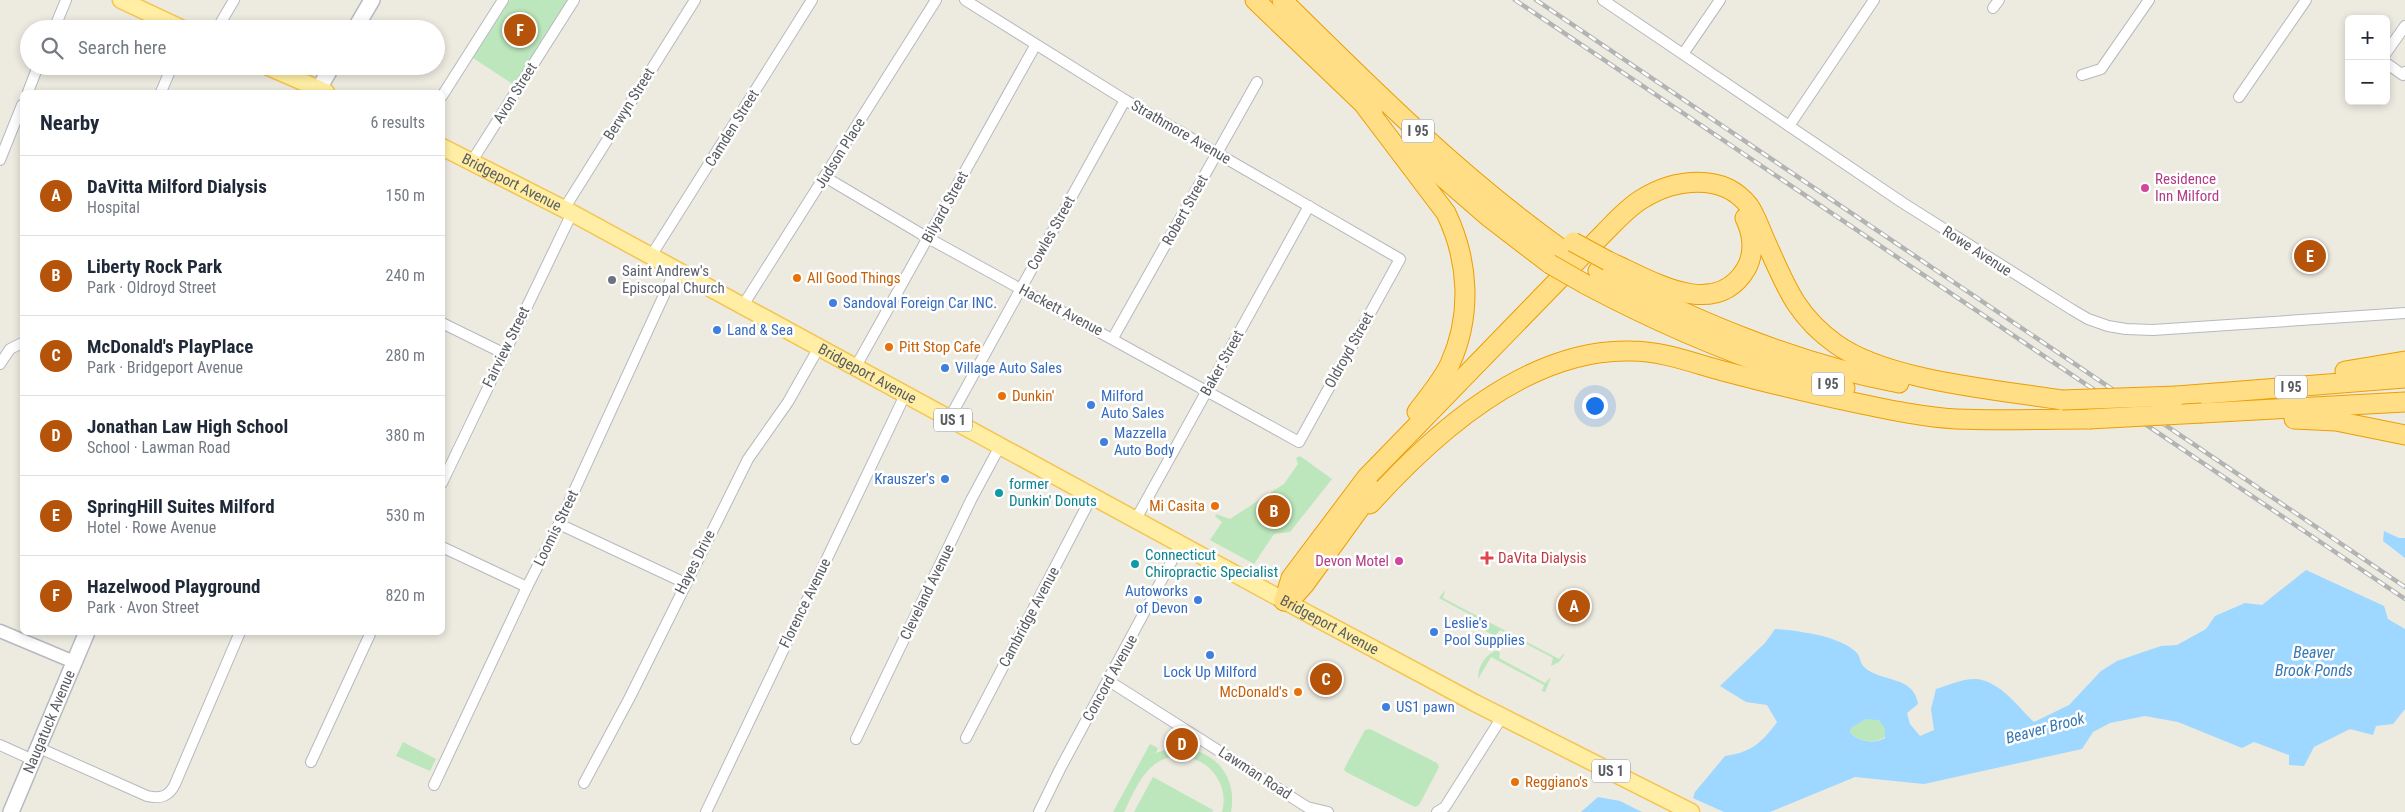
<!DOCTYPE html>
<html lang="en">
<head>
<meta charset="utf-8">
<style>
	body { margin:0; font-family:"Roboto Condensed",sans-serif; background:#f6f6f7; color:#1f2937 }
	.controls { position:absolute; right:15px; top:15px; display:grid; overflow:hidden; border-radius:8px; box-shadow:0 2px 8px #0003 }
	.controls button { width:45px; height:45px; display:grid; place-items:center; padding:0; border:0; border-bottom:1px solid #e0e1e3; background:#fff; color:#1f2937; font:25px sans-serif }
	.you { position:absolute; left:1594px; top:405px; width:18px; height:18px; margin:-12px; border:4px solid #fff; border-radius:50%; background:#1a73e8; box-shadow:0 0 0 8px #1a73e833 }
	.badge { display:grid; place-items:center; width:32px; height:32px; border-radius:50%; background:#b45309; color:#fff; font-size:16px; font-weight:700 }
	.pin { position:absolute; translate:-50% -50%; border:2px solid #fff; box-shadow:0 1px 5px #0006 }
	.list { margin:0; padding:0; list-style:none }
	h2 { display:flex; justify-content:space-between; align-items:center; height:65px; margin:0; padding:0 20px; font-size:21px }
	h2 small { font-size:16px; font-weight:400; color:#747a83 }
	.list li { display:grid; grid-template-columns:32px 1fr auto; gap:15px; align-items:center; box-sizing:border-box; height:80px; padding:0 20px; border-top:1px solid #e0e1e3 }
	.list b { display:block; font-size:19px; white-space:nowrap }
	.list p { margin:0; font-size:16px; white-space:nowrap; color:#747a83 }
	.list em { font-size:16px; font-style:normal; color:#747a83 }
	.icon { flex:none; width:28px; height:28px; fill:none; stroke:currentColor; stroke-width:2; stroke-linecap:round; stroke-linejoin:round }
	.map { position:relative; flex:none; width:2405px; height:812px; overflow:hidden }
	.search { position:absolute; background:#fff; box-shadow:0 2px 8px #0003; left:20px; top:20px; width:425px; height:55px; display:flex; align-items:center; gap:12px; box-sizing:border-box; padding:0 18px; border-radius:28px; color:#747a83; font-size:19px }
	.panel { position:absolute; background:#fff; box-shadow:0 2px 8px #0003; left:20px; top:90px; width:425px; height:545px; border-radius:8px }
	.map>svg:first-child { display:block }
	.green { fill:#bce6bb }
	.water { fill:#9ed7ff; fill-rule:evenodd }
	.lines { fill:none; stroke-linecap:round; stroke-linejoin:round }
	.minor-casing { stroke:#b6b9be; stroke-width:12 }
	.tertiary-casing { stroke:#b6b9be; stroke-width:15 }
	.secondary-casing { stroke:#b6bac0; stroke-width:18 }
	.primary-casing { stroke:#f6c450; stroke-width:19 }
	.motorway-casing { stroke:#ed9e00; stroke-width:21 }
	.minor { stroke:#fff; stroke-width:10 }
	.tertiary { stroke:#fff; stroke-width:12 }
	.secondary { stroke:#fff; stroke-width:15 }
	.primary { stroke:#ffeea3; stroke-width:16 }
	.motorway { stroke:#ffde85; stroke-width:19 }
	.rail-casing { stroke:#b2b3b3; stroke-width:4.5 }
	.rail { stroke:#fff; stroke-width:2.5; stroke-dasharray:8; stroke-linecap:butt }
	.motorway-bridge-casing { stroke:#ed9e00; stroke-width:21; stroke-linecap:butt }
	.motorway-bridge { stroke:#ffde85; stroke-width:19 }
	.hotel-dot { fill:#d1479c; stroke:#fff; stroke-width:2 }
	.food-dot { fill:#e8710a; stroke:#fff; stroke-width:2 }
	.worship-dot { fill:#6b7280; stroke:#fff; stroke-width:2 }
	.shop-dot { fill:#3f7fe0; stroke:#fff; stroke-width:2 }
	.culture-dot { fill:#0f9aa8; stroke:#fff; stroke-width:2 }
	.health-dot { fill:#e0444e; stroke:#fff; stroke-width:2 }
	.labels { text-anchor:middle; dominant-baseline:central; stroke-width:5; stroke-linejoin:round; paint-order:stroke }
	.shield { fill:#fff; stroke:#8b8e91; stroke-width:1 }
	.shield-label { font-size:14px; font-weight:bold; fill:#595d62 }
	.street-label { font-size:15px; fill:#595d62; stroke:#fff }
	.hotel-label { font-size:15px; fill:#b23c85; stroke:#fff; text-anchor:start }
	.worship-label { font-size:15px; fill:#5b616d; stroke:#fff; text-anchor:start }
	.food-label { font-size:15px; fill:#c56008; stroke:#fff; text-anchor:start }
	.shop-label { font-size:15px; fill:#366cbe; stroke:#fff; text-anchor:start }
	.culture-label { font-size:15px; fill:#0d838f; stroke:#fff; text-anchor:start }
	.health-label { font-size:15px; fill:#be3a42; stroke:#fff; text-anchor:start }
	.water-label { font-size:16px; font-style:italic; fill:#3978b4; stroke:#fff }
</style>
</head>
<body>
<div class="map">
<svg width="2405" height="812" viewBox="0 0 2405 812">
	<rect width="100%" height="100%" fill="#edeae0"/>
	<g class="green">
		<path d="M510 0H569L514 85 473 58Z"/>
		<path d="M1300 456 1332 479 1290 532 1274 534 1254 564 1210 540 1222 522 1215 516 1216 514 1230 519 1284 484 1298 464 1296 458Z"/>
		<path d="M1445 590 1443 598 1559 659 1564 653V655L1559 662 1551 666 1553 658 1500 630 1495 636 1479 628 1482 621 1439 598Z"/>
		<path d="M1498 650 1500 653 1499 658 1545 683 1551 677 1545 692 1542 691 1544 685 1491 657 1478 679C1478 666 1485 654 1498 650Z"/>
		<path d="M1866 719H1879L1885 729V737C1876 744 1856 742 1850 732L1851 728Z"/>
		<path d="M1370 729 1437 763 1439 767 1419 805 1415 807 1346 772 1344 769 1365 730Z"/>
		<path d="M403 742 436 759 430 771 396 756Z"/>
		<path d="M1150 744 1158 748 1156 753C1198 737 1240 766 1231 812H1222C1233 773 1188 741 1155 764 1140 775 1132 796 1124 812H1113Z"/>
		<path d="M1153 777 1213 810 1212 812H1134Z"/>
	</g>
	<g class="water">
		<path d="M2384 531 2399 538H2405V558L2383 541Z"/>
		<path d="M2306 570 2384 606 2388 619 2405 629V709L2393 724 2376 726 2373 735 2350 729 2314 747 2304 766 2289 765V755L2254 742 2242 748 2178 722 2145 716 2110 723 2093 732 2082 749 1924 784 1855 777 1770 812H1724L1693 798 1695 792 1725 756C1750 753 1763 742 1777 722L1767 705 1746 702 1720 686 1765 643 1775 629C1796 630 1842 636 1857 653 1860 656 1860 663 1864 667 1881 683 1914 675 1918 704L1907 713 1910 724 1920 736 1934 730 1931 709 1936 689C1949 685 1969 676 1982 680 2004 686 2019 708 2034 722L2069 705 2101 671 2117 661 2161 646 2177 645 2206 629 2215 616 2245 603 2262 605ZM1866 719 1879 720 1885 729V738C1876 744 1856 742 1850 732L1851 728Z"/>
		<path d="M1598 797 1620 801 1642 812H1581Z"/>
	</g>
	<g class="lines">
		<defs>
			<g id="minor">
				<path d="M1603 0 1903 203 2071 309 2088 319 2108 326 2126 329 2153 330 2405 313"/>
				<path d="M1993 8 1999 0"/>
				<path d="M54 29 66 0"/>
				<path d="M217 29 234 0"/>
				<path d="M2386 53 2405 26"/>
				<path d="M1683 54 1720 0"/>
				<path d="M2386 63 2403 75 2405 72"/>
				<path d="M2082 75 2101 69 2149 0"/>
				<path d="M28 92 38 66"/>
				<path d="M161 92 172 66"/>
				<path d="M442 96 503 0"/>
				<path d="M2239 97 2306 0"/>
				<path d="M1789 126 1874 0"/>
				<path d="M0 160 22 105"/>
				<path d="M472 161 574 0"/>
				<path d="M825 177 928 238 1299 442 1400 259 1125 100 965 0"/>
				<path d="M564 209 695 0"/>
				<path d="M651 256 812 0"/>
				<path d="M742 307 936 0"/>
				<path d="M442 323 503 353"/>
				<path d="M1113 338 1257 82"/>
				<path d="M0 364 10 349 22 343"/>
				<path d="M855 368 1035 46"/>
				<path d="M949 419 1125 100"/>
				<path d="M442 483 572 213"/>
				<path d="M1136 519 1309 206"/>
				<path d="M559 524 685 583"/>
				<path d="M442 547 527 587"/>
				<path d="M1109 681 1307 807 1328 812"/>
				<path d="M966 738 1092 496"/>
				<path d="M856 739 971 500 1000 446"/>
				<path d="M0 745 33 760"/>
				<path d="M37 747 147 796C160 799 169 797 175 784L240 632"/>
				<path d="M311 762 371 632"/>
				<path d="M584 783 630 697 748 459 788 402 818 349"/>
				<path d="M434 785 527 587 559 524 675 271"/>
				<path d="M706 812 905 395"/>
				<path d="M1039 812 1060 769 1181 544"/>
				<path d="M1437 812 1445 807 1502 717"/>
			</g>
			<path id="tertiary" d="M0 631 74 662"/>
			<g id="secondary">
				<path d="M355 29 372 0"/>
				<path d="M317 92 332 66"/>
				<path id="s1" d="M11 812 87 632"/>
			</g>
			<g id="primary">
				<path d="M121 0 183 29"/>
				<path d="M266 66 326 92"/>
				<path id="s2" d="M442 147 572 213 1305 612 1475 703 1691 812"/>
			</g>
			<g id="motorway">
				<path d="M1255 0 1373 113"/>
				<path d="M1282 0C1372 89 1461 178 1564 251"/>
				<path d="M1365 106 1446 213C1469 261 1472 315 1450 364 1442 381 1428 397 1417 412"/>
				<path d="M1407 146 1490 218 1550 264"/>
				<path d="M1608 261C1649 279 1714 322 1746 269 1755 253 1753 234 1745 218"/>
				<path d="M1598 271C1694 320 1793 363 1899 383"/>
				<path d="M1585 284C1668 328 1754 365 1845 388"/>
				<path d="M2345 371 2405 361"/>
				<path d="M2177 396 2405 378"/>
				<path d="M2202 413 2405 402"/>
				<path d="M2294 419 2336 421 2405 435"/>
				<path d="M1370 504C1434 433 1528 348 1631 351 1662 351 1693 363 1723 371 1765 382 1808 393 1852 402 1886 409 1921 417 1956 419 2000 421 2044 419 2089 419"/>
				<path d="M1284 601 1291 578 1367 477 1603 234C1615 222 1627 208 1642 199 1674 179 1723 172 1749 206 1756 216 1760 229 1765 240 1785 284 1795 315 1836 344 1887 381 1999 390 2062 400"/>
				<path d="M1284 601 1295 595 1304 585 1373 490"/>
			</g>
		</defs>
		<use href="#minor" class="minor-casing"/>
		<use href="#tertiary" class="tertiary-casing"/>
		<use href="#secondary" class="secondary-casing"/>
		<use href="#primary" class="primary-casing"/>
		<use href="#motorway" class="motorway-casing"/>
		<use href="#minor" class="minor"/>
		<use href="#tertiary" class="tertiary"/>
		<use href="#secondary" class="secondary"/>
		<use href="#primary" class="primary"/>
		<use href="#motorway" class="motorway"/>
		<defs>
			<g id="rail">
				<path d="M1515 0 2405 599"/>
				<path d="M1536 0 2405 587"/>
			</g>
		</defs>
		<use href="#rail" class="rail-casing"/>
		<use href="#rail" class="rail"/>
		<defs>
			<g id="motorway-bridge">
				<path d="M1573 242 1608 261"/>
				<path d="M1550 264 1585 284"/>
				<path d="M2062 400 2177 396"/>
				<path d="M2089 419 2202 413"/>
			</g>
		</defs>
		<use href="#motorway-bridge" class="motorway-bridge-casing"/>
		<use href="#motorway-bridge" class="motorway-bridge"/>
	</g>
	<g class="hotel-dot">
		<circle cx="2145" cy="188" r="5"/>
		<circle cx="1399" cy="561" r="5"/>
	</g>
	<g class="food-dot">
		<circle cx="797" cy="278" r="5"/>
		<circle cx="889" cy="347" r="5"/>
		<circle cx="1002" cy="396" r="5"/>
		<circle cx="1215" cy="506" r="5"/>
		<circle cx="1298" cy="692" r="5"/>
		<circle cx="1515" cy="782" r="5"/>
	</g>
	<circle class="worship-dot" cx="612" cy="280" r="5"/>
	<g class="shop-dot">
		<circle cx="833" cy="303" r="5"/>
		<circle cx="717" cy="330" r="5"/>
		<circle cx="945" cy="368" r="5"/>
		<circle cx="1091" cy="405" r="5"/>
		<circle cx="1104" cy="442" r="5"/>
		<circle cx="945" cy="479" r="5"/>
		<circle cx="1198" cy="600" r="5"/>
		<circle cx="1434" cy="632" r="5"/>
		<circle cx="1210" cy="655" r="5"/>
		<circle cx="1386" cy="707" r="5"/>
	</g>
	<g class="culture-dot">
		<circle cx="999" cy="493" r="5"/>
		<circle cx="1135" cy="564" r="5"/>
	</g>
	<path class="health-dot" d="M1484.5 550.5h5v5h5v5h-5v5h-5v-5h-5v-5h5z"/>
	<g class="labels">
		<g class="shield">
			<rect x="1402" y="119.5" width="32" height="23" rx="4"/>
			<rect x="1812" y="372.5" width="32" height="23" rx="4"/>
			<rect x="2275" y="375.5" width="32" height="23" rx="4"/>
			<rect x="934" y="408.5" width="38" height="23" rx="4"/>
			<rect x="1592" y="759.5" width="38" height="23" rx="4"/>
		</g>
		<g class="shield-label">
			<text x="1418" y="131">I 95</text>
			<text x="1828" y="384">I 95</text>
			<text x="2291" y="387">I 95</text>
			<text x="953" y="420">US 1</text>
			<text x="1611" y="771">US 1</text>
		</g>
		<g class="street-label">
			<text transform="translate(515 93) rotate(-58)">Avon Street</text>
			<text transform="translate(629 104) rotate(-58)">Berwyn Street</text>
			<text transform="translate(732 128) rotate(-58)">Camden Street</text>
			<text transform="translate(1181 132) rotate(30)">Strathmore Avenue</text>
			<text transform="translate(840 153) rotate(-58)">Judson Place</text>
			<text stroke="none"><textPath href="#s2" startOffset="78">Bridgeport Avenue</textPath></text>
			<text transform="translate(945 207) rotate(-61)">Bilyard Street</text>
			<text transform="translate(1185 210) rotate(-61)">Robert Street</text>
			<text transform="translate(1051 233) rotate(-61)">Cowles Street</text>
			<text transform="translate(1977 251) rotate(33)">Rowe Avenue</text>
			<text transform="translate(1061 310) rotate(28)">Hackett Avenue</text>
			<text transform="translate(506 347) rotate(-64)">Fairview Street</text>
			<text transform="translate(1349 350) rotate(-61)">Oldroyd Street</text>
			<text transform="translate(1222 363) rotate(-61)">Baker Street</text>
			<text stroke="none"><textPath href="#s2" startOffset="482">Bridgeport Avenue</textPath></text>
			<text transform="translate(556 528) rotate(-64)">Loomis Street</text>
			<text transform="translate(695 562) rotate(-63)">Hayes Drive</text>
			<text transform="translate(927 592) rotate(-64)">Cleveland Avenue</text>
			<text transform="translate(805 603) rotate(-64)">Florence Avenue</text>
			<text transform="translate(1029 617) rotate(-62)">Cambridge Avenue</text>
			<text stroke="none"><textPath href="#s2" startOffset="1008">Bridgeport Avenue</textPath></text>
			<text transform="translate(1110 678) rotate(-61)">Concord Avenue</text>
			<text stroke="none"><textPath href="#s1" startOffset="98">Naugatuck Avenue</textPath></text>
			<text transform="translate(1255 773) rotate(33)">Lawman Road</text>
		</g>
		<g class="hotel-label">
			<text x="2155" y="179">Residence<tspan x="2155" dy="17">Inn Milford</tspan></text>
			<text x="1389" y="561" text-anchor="end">Devon Motel</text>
		</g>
		<g class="worship-label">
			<text x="622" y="271">Saint Andrew's<tspan x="622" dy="17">Episcopal Church</tspan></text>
		</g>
		<g class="food-label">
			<text x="807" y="278">All Good Things</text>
			<text x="899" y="347">Pitt Stop Cafe</text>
			<text x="1012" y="396">Dunkin'</text>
			<text x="1205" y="506" text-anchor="end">Mi Casita</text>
			<text x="1288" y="692" text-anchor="end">McDonald's</text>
			<text x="1525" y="782">Reggiano's</text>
		</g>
		<g class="shop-label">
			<text x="843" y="303">Sandoval Foreign Car INC.</text>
			<text x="727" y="330">Land &amp; Sea</text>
			<text x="955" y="368">Village Auto Sales</text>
			<text x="1101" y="396">Milford<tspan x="1101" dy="17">Auto Sales</tspan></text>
			<text x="1114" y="433">Mazzella<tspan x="1114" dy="17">Auto Body</tspan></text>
			<text x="935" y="479" text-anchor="end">Krauszer's</text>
			<text x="1188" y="591" text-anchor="end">Autoworks<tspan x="1188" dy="17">of Devon</tspan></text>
			<text x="1444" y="623">Leslie's<tspan x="1444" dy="17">Pool Supplies</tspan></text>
			<text x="1210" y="672" text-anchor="middle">Lock Up Milford</text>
			<text x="1396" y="707">US1 pawn</text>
		</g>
		<g class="culture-label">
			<text x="1009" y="484">former<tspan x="1009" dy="17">Dunkin' Donuts</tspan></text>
			<text x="1145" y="555">Connecticut<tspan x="1145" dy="17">Chiropractic Specialist</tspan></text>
		</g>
		<g class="health-label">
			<text x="1498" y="558">DaVita Dialysis</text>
		</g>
		<g class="water-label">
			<text x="2314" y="652">Beaver<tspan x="2314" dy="18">Brook Ponds</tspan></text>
			<text transform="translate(2045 728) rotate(-15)">Beaver Brook</text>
		</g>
	</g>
</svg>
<div class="controls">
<button>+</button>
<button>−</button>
</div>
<div class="you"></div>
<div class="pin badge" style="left:1574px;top:606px">A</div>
<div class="pin badge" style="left:1274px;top:511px">B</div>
<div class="pin badge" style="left:1326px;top:679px">C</div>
<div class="pin badge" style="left:1182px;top:744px">D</div>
<div class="pin badge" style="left:2310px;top:256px">E</div>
<div class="pin badge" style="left:520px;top:30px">F</div>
<div class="search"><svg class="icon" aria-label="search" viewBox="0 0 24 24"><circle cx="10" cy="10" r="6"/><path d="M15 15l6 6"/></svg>Search here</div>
<section class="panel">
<h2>Nearby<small>6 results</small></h2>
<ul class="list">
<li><span class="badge">A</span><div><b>DaVitta Milford Dialysis</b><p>Hospital</p></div><em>150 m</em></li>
<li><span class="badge">B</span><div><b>Liberty Rock Park</b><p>Park · Oldroyd Street</p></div><em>240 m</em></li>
<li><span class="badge">C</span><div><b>McDonald's PlayPlace</b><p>Park · Bridgeport Avenue</p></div><em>280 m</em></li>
<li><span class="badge">D</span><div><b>Jonathan Law High School</b><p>School · Lawman Road</p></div><em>380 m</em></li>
<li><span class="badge">E</span><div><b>SpringHill Suites Milford</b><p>Hotel · Rowe Avenue</p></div><em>530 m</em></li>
<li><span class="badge">F</span><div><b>Hazelwood Playground</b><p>Park · Avon Street</p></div><em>820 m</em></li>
</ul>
</section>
</div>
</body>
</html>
